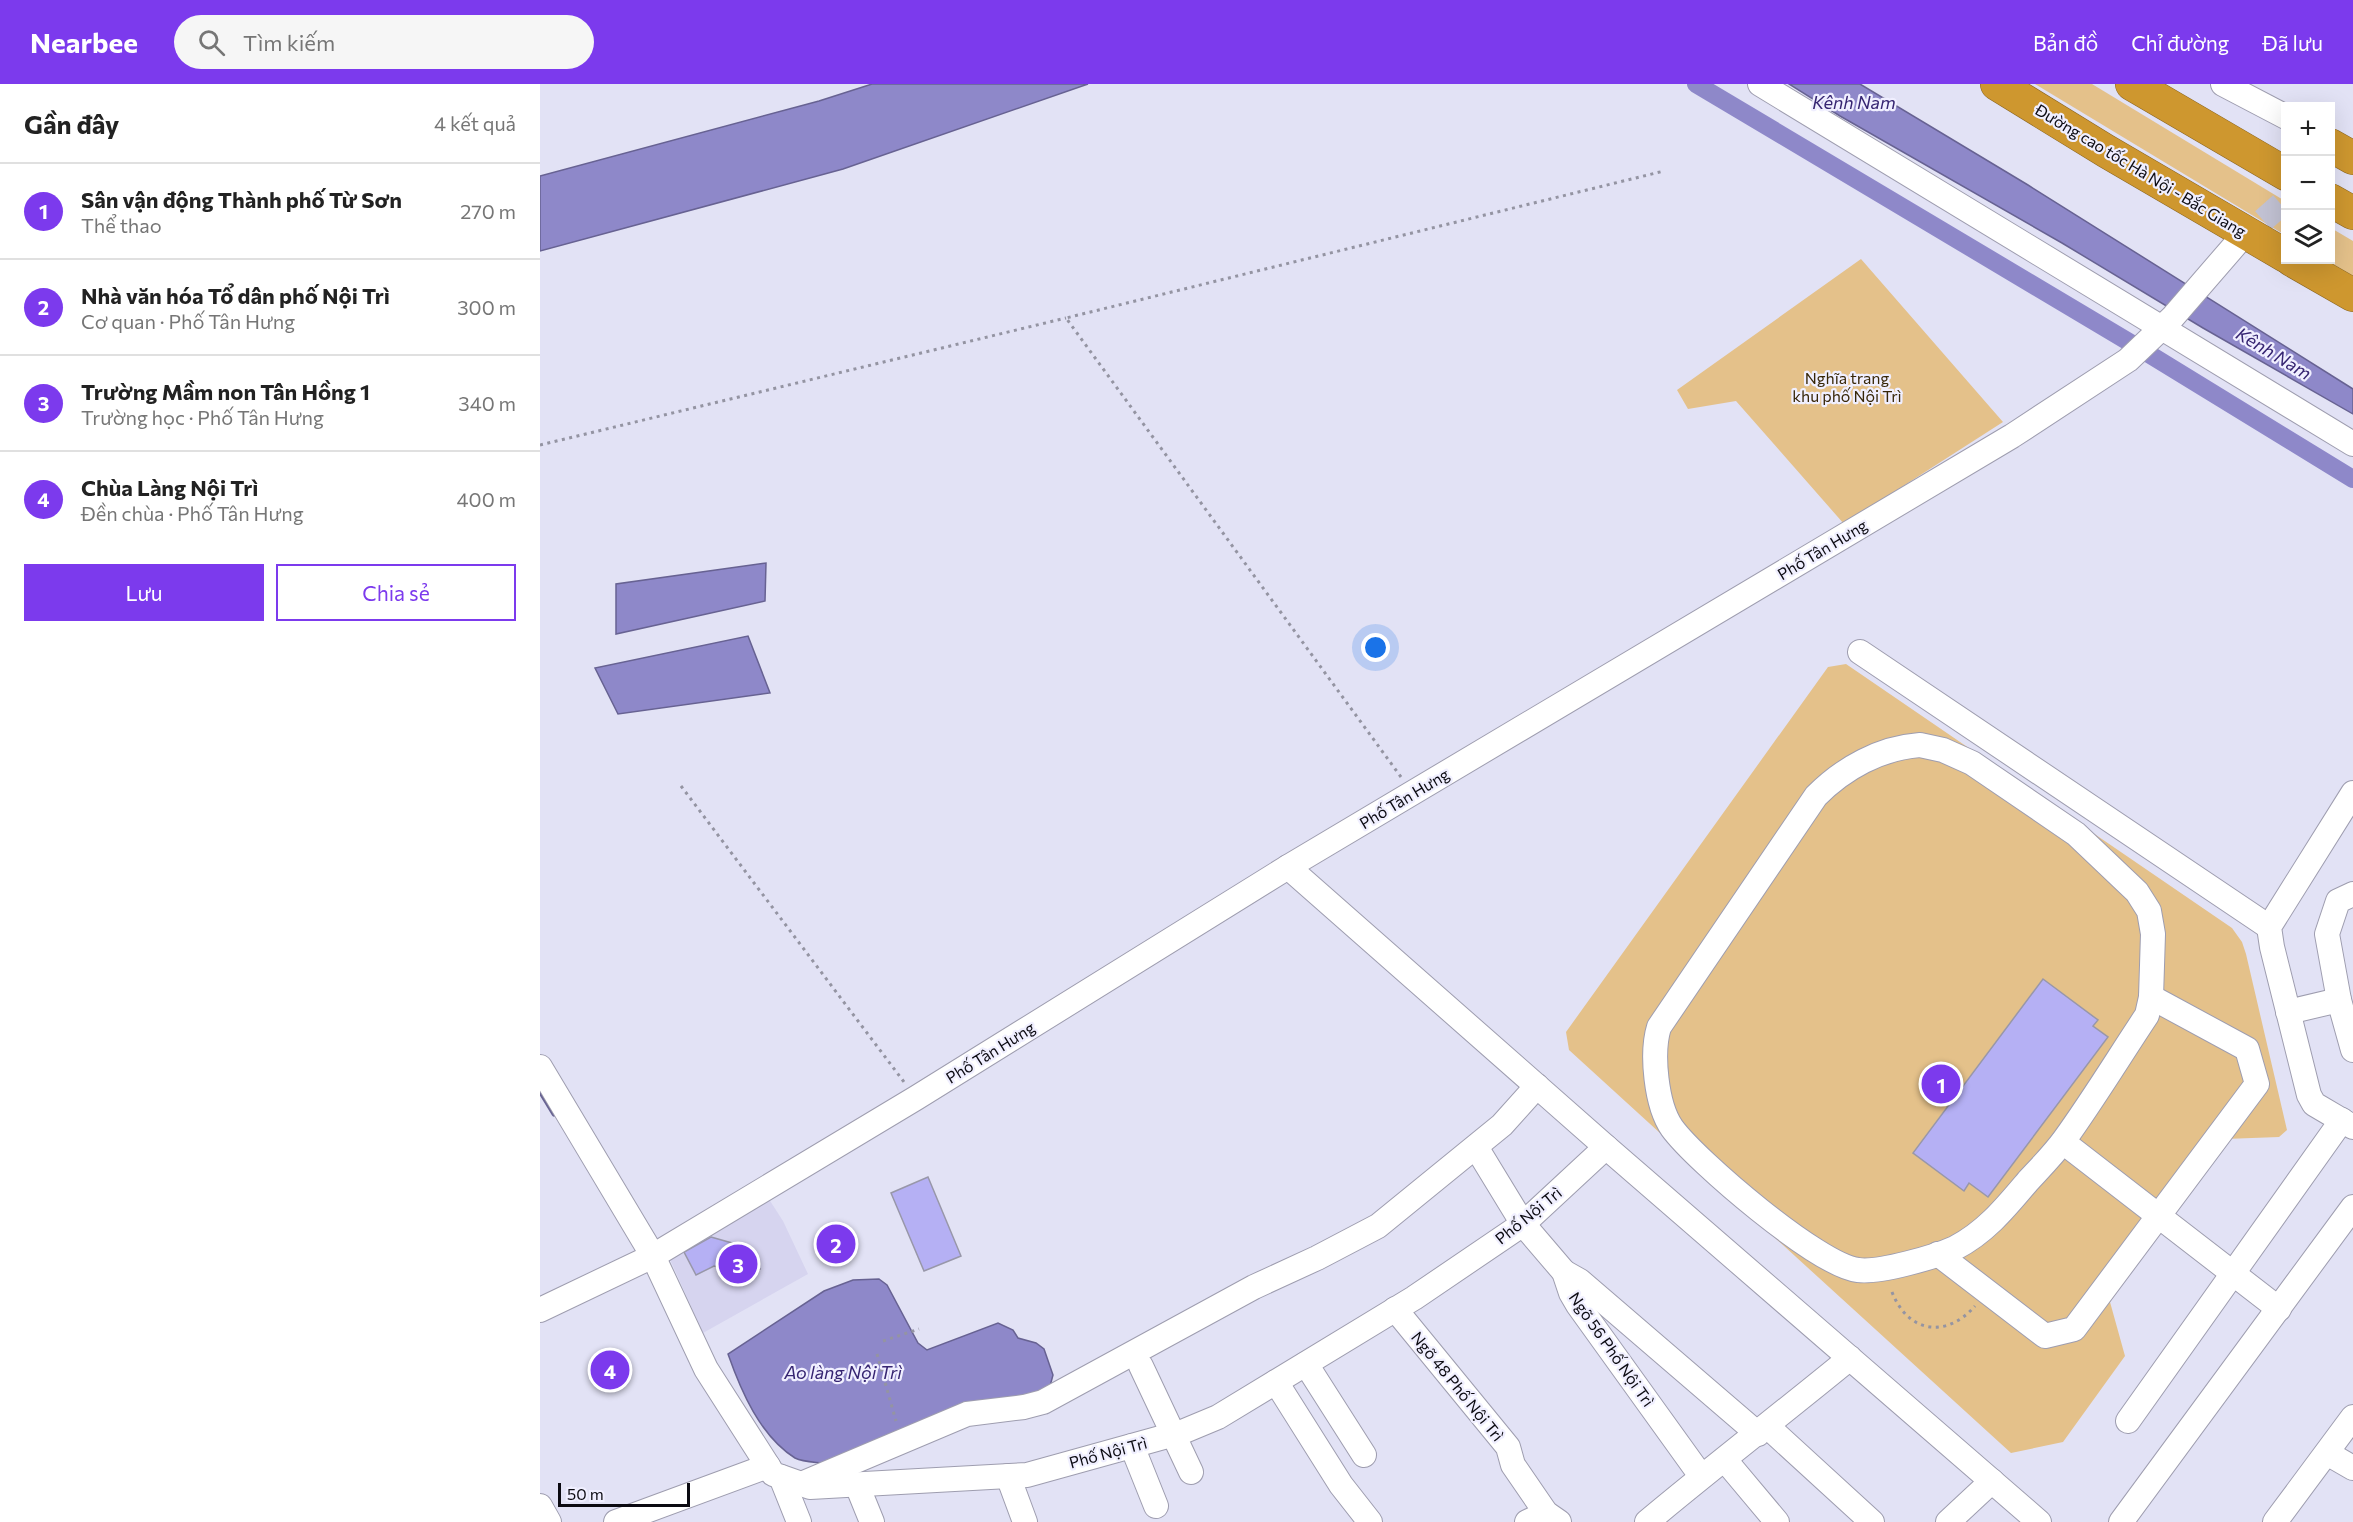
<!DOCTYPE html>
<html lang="vi">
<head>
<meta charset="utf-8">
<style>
	body { margin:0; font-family:Commissioner,sans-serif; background:#f6f6f6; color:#222 }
	.controls { position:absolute; right:18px; top:18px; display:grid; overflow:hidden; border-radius:0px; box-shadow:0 6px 24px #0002 }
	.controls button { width:54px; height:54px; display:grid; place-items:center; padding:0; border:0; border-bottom:2px solid #e0e0e0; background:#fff; color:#222; font:30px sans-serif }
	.scale { position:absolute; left:18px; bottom:15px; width:132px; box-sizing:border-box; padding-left:6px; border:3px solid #0b0a11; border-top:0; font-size:16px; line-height:21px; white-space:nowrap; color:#0b0a11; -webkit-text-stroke:4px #f0efff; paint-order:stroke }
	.you { position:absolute; left:836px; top:564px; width:21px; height:21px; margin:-15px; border:4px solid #fff; border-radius:50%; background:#1a73e8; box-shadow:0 0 0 9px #1a73e833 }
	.badge { display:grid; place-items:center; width:39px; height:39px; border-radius:50%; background:#7c3aed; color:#fff; font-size:20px; font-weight:700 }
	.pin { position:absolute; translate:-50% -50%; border:3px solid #fff; box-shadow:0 2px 6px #0006 }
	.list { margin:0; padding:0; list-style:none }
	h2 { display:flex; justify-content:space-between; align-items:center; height:78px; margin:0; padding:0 24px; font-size:26px }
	h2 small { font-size:20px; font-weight:400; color:#767676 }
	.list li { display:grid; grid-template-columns:39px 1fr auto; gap:18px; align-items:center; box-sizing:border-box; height:96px; padding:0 24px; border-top:2px solid #e0e0e0 }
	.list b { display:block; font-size:22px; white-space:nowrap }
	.list p { margin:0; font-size:20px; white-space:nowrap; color:#767676 }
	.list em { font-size:20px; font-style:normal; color:#767676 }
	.actions { display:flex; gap:12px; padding:18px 24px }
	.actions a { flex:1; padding:14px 0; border:2px solid #7c3aed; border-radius:0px; text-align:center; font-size:21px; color:#7c3aed }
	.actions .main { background:#7c3aed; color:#fff }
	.icon { flex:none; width:33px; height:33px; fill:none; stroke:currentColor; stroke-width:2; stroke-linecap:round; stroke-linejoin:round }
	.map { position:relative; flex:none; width:1813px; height:1438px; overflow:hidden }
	header { display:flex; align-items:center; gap:36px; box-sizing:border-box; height:84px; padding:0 30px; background:#7c3aed; color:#fff }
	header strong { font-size:28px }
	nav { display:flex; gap:33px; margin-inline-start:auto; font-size:21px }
	.search { width:420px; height:54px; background:#f6f6f6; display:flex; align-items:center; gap:15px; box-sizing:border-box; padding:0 21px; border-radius:33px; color:#767676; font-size:22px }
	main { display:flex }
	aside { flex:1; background:#fff }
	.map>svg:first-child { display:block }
	.built { fill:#d6d4ef }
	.green { fill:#e4c18a }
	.water { fill:#8e88c9; stroke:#676292; stroke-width:1.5 }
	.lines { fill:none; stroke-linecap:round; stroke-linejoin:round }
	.stream { stroke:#676292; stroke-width:5 }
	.canal { stroke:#8e88c9; stroke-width:18 }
	.building { fill:#b5b0f4; stroke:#9897a9; stroke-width:1.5 }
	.minor-tunnel { stroke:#c2c2d3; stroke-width:24; stroke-dasharray:24 12; stroke-linecap:butt }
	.minor-casing { stroke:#9e9daf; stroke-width:26 }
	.highway-casing { stroke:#8a6624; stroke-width:34 }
	.path { stroke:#9494a2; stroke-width:3; stroke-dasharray:3 4.5; stroke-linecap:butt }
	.minor { stroke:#fff; stroke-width:24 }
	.highway { stroke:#ce972f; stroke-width:33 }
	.labels { text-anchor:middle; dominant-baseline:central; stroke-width:4.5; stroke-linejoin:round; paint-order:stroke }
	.street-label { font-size:16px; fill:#0b0a11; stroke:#f0efff }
	.park-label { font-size:16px; fill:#372607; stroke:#f0efff }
	.water-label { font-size:18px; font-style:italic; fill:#362572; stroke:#f0efff }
</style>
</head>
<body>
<header>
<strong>Nearbee</strong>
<div class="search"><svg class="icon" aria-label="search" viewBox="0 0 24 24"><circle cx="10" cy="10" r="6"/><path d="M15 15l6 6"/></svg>Tìm kiếm</div>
<nav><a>Bản đồ</a><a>Chỉ đường</a><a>Đã lưu</a></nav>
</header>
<main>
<aside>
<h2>Gần đây<small>4 kết quả</small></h2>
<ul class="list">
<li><span class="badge">1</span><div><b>Sân vận động Thành phố Từ Sơn</b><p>Thể thao</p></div><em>270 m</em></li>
<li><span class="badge">2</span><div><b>Nhà văn hóa Tổ dân phố Nội Trì</b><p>Cơ quan · Phố Tân Hưng</p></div><em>300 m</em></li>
<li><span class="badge">3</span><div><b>Trường Mầm non Tân Hồng 1</b><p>Trường học · Phố Tân Hưng</p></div><em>340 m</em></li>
<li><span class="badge">4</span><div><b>Chùa Làng Nội Trì</b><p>Đền chùa · Phố Tân Hưng</p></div><em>400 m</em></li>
</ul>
<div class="actions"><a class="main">Lưu</a><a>Chia sẻ</a></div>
</aside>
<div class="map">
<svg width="1813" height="1438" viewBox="0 0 1813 1438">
	<rect width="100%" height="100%" fill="#e2e2f5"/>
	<path class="built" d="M225 1109 243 1137 268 1190 163 1249 128 1171Z"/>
	<g class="green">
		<path d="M1495 0H1552L1745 117V151Z"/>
		<path d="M1791 144 1813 157V192L1786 176H1790Z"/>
		<path d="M1321 175 1463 338 1304 440 1196 317 1148 325 1137 306Z"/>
		<path d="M1306 580 1692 844 1702 858 1706 870 1747 1046 1739 1053 1685 1055 1570 1218 1585 1272 1523 1358 1471 1369 1029 966 1026 948 1288 583Z"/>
	</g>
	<g class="water">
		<path d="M332 0H548L303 85 0 167V92L279 17Z"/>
		<path d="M1249 0H1320L1488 101 1813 305V330L1663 244 1522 159 1300 32Z"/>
		<path d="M226 479 225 517 76 550V500Z"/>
		<path d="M208 552 230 609 78 630 55 584Z"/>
		<path d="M339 1195 347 1201 378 1259 387 1266 458 1239 473 1246 478 1254 496 1259 504 1265 513 1291 509 1306 282 1379C274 1378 263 1378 255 1374 220 1352 201 1307 188 1270L284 1207 313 1196Z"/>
	</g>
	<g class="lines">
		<path class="stream" d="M0 1007 14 1030"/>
		<path class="canal" d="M1156 0 1604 267 1813 395"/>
	</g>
	<g class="building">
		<path d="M1503 895 1558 936 1553 942 1568 953 1448 1113 1429 1099 1424 1107 1373 1069Z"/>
		<path d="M388 1093 421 1172 384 1187 351 1109Z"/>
		<path d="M171 1153 206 1163 220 1185 196 1198 189 1186 174 1182 156 1191 144 1168Z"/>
	</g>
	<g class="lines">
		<path class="minor-tunnel" d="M1696 160 1746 116"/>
		<defs>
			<g id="minor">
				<path d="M1220 0 1813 360"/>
				<path d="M1683 0 1746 33"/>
				<path d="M1320 568 1729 843"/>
				<path d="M1380 661 1403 666 1432 679 1536 750 1597 808 1609 827 1613 850 1611 913 1607 931C1579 973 1553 1016 1524 1056 1513 1071 1500 1084 1488 1097 1466 1123 1446 1148 1415 1164 1395 1173 1339 1189 1318 1186 1279 1182 1156 1077 1132 1044 1116 1021 1111 969 1119 943L1276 712C1304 684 1340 664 1380 661Z"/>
				<path d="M1813 709 1729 843 1732 863 1769 1011 1774 1020 1813 1043"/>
				<path d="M748 783 1066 1063 1499 1438"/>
				<path d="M1813 810 1798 817 1787 850 1799 916 1813 966"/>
				<path d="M1748 928 1799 916"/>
				<path d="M0 983 113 1172 166 1285 228 1382 233 1390 270 1403 487 1391 642 1348 678 1333 874 1214 983 1140 1066 1063"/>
				<path d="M1523 1058 1739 1225"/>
				<path d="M936 1063 983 1140 1024 1188 1031 1209 1038 1221 1161 1392"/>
				<path d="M1398 1170 1505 1252 1534 1245 1717 1000 1707 965 1611 913"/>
				<path d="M1024 1188 1040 1197 1218 1350"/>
				<path d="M855 1225 968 1363 973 1381 1006 1429 1019 1438"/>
				<path d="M0 1226 113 1172 376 1014 748 783 1472 352 1588 276 1632 234 1696 160"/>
				<path d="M766 1280 824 1371"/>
				<path d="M601 1282 651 1388"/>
				<path d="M736 1298 801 1401 830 1438"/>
				<path d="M1588 1337 1802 1036"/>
				<path d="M1227 1342 1332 1438"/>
				<path d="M592 1362 616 1422"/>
				<path d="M1787 1369 1813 1384"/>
				<path d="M1185 1376 1237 1438"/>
				<path d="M468 1392 485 1438"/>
				<path d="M241 1393 259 1438"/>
				<path d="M266 1398 427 1330 484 1323 503 1318 714 1203 777 1174 838 1142 962 1041 997 1002"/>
				<path d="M317 1401 332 1438"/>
				<path d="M0 1422 9 1438"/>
				<path d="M76 1438 228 1382"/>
				<path d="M987 1438 1006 1429"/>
				<path d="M1107 1438C1174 1382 1243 1329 1310 1274"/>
				<path d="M1408 1438 1452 1397"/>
				<path d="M1581 1438 1813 1123"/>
				<path d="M1735 1438 1813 1333"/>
			</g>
			<g id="highway">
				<path d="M1457 0 1566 67 1746 172"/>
				<path d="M1592 0 1746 90"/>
				<path d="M1790 61 1813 74"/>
				<path d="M1790 116 1813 129"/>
				<path d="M1752 176 1813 211"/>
			</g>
		</defs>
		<use href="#minor" class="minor-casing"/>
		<use href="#highway" class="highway-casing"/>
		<g class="path">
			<path d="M0 361 526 234"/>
			<path d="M861 693 526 234 1124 87"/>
			<path d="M141 702 364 998"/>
			<path d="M1352 1208C1368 1249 1406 1255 1435 1222"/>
			<path d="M343 1257 379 1245"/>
			<path d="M337 1270 356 1337"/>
		</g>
		<use href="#minor" class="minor"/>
		<use href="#highway" class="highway"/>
	</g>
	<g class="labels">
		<g class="street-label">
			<text transform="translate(1601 86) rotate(31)">Đường cao tốc Hà Nội - Bắc Giang</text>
			<text transform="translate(1282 465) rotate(-31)">Phố Tân Hưng</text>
			<text transform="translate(864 714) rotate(-31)">Phố Tân Hưng</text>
			<text transform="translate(450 968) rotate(-32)">Phố Tân Hưng</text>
			<text transform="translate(988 1131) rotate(-39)">Phố Nội Trì</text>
			<text transform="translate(1072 1265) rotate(55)">Ngõ 56 Phố Nội Trì</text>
			<text transform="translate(918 1302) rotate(51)">Ngõ 48 Phố Nội Trì</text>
			<text transform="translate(568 1368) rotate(-15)">Phố Nội Trì</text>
		</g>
		<g class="park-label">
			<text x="1307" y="293">Nghĩa trang<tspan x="1307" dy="18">khu phố Nội Trì</tspan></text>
		</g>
		<g class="water-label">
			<text x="1314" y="18">Kênh Nam</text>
			<text transform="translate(1734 269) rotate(31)">Kênh Nam</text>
			<text x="303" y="1288">Ao làng Nội Trì</text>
		</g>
	</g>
</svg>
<div class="controls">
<button>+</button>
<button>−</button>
<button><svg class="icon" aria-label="layers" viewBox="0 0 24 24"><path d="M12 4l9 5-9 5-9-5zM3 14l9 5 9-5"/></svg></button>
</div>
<div class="scale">50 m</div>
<div class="you"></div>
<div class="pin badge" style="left:1401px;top:1000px">1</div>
<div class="pin badge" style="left:296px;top:1160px">2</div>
<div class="pin badge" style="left:198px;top:1180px">3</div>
<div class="pin badge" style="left:70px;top:1286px">4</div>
</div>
</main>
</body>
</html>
